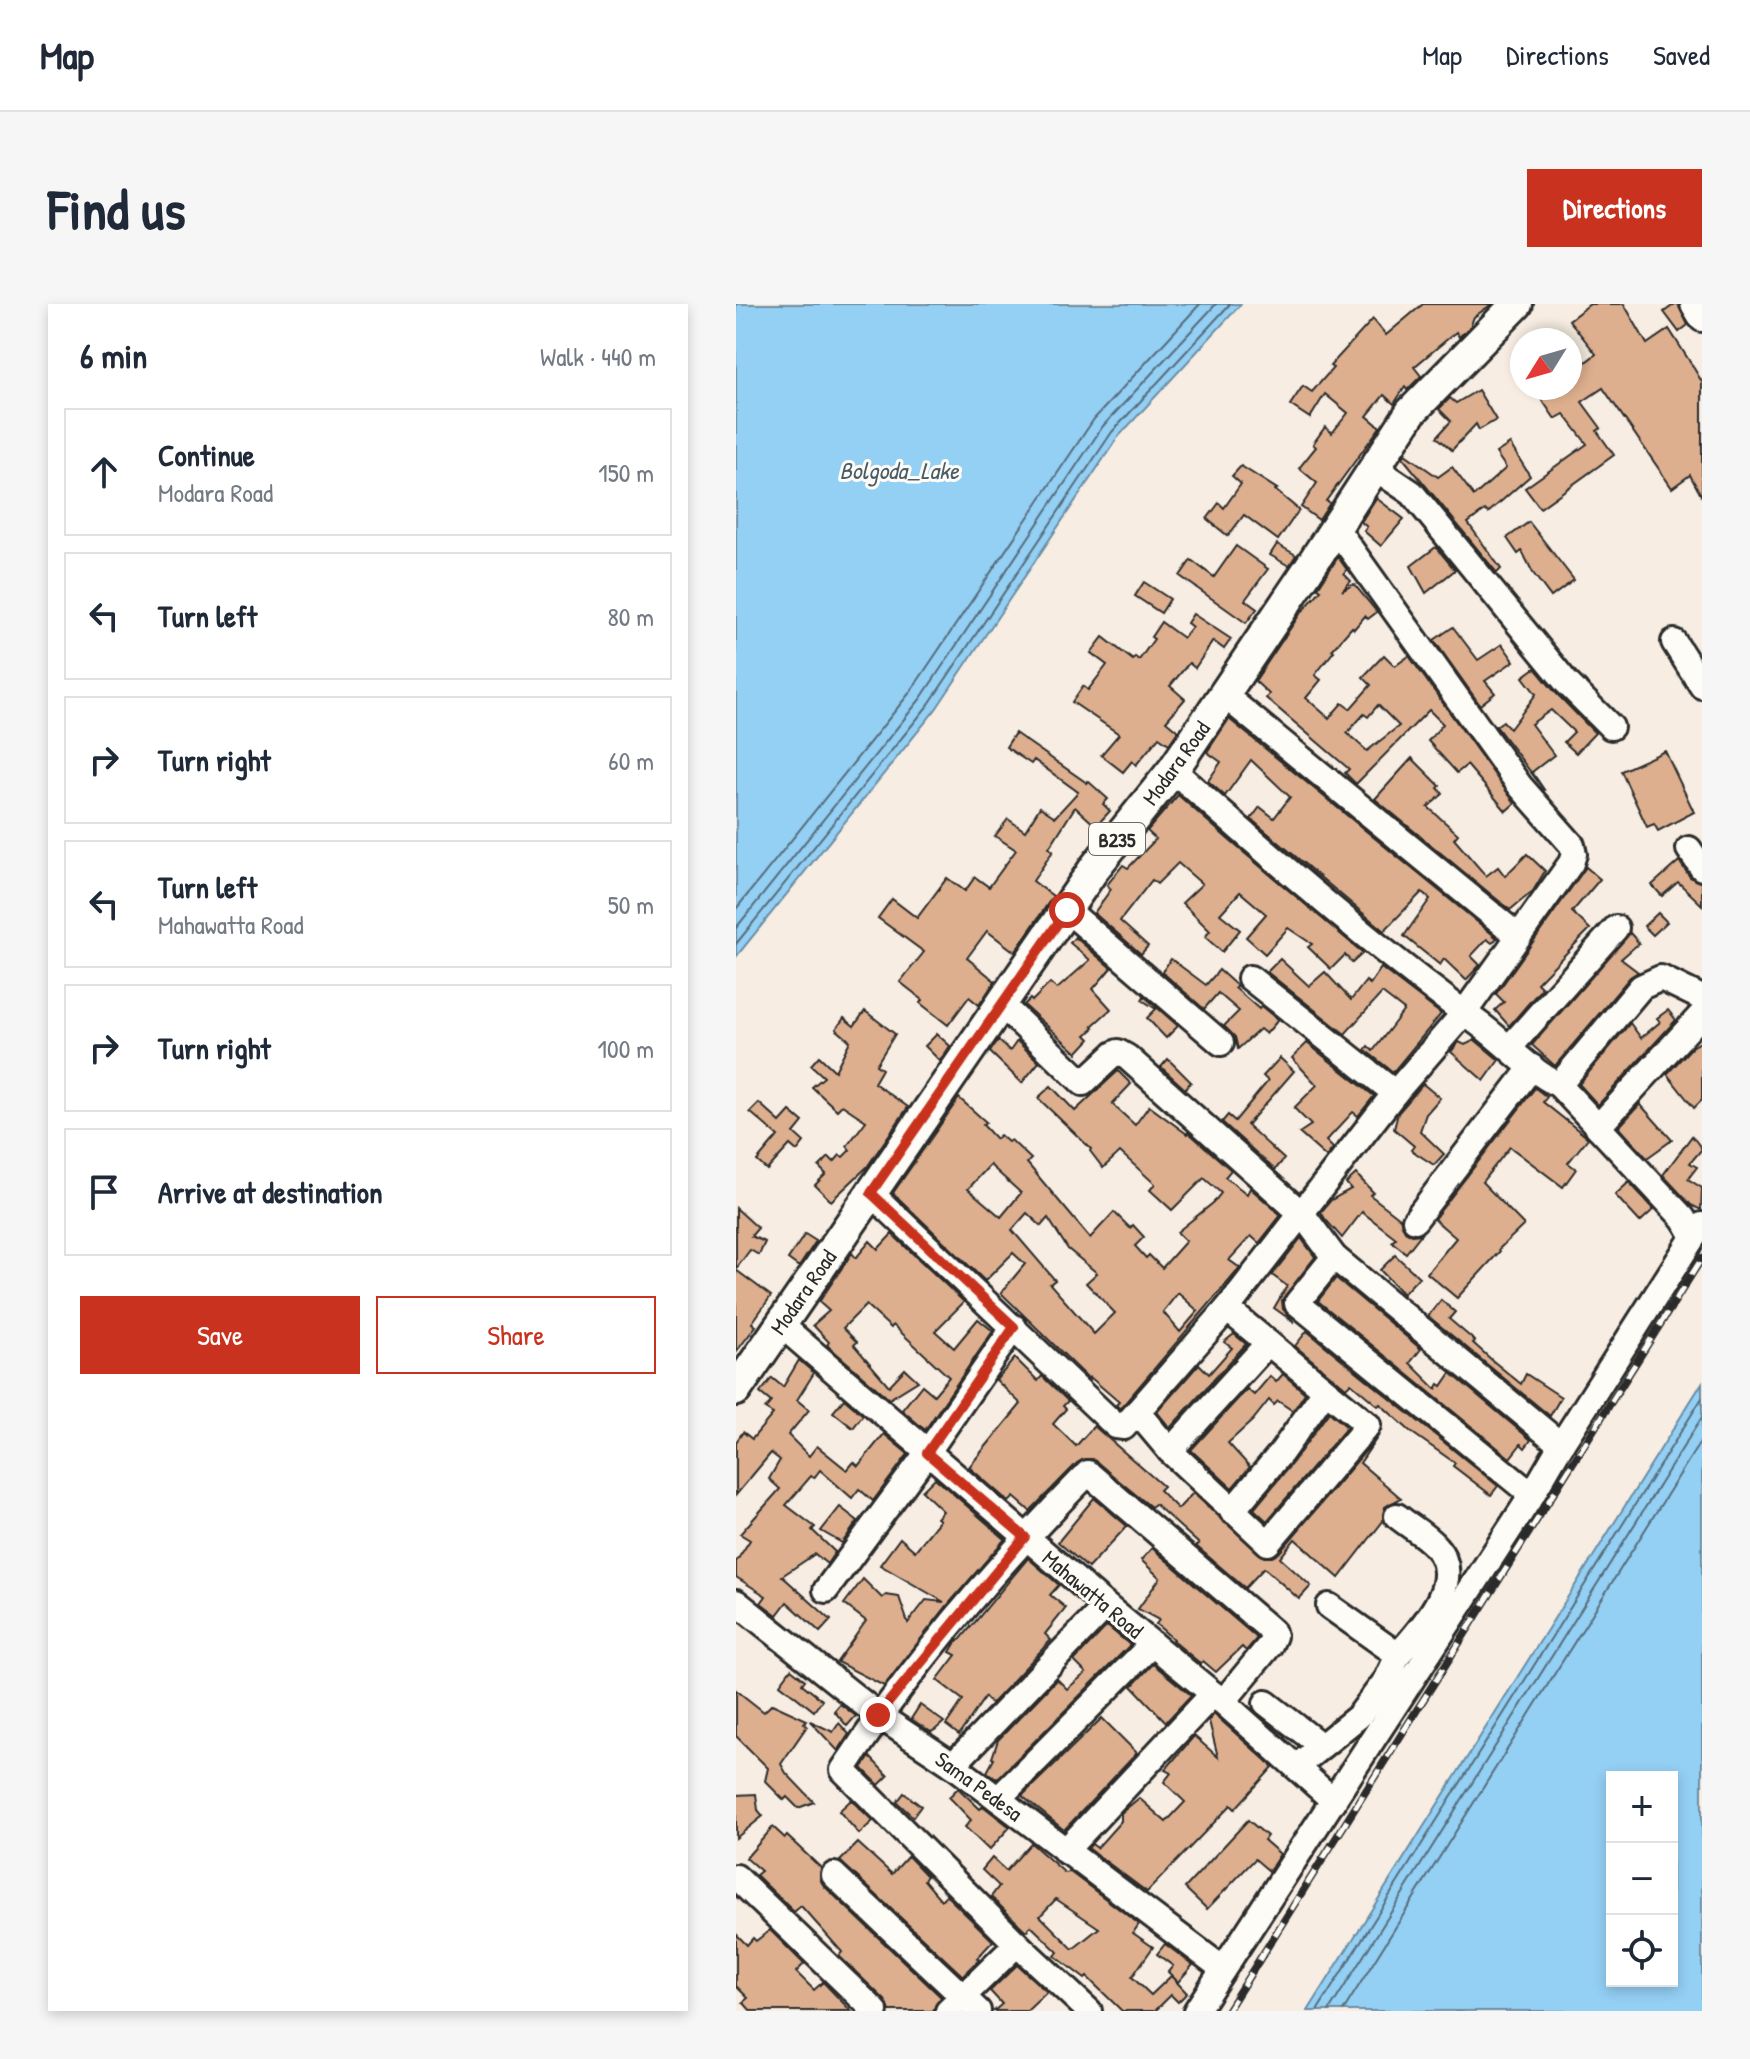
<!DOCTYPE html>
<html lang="en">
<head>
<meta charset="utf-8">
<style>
	body { margin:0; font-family:"Patrick Hand",sans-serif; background:#f6f6f7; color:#1f2937 }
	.controls { position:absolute; right:24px; bottom:24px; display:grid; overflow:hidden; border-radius:0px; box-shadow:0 4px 12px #0003 }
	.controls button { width:72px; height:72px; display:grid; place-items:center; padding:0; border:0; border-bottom:2px solid #e0e1e3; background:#fff; color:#1f2937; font:40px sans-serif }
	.compass { position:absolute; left:774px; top:24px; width:72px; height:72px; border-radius:50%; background:#fff; box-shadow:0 4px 12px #0003; rotate:233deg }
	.stop { position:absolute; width:24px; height:24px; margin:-18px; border:6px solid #c8321e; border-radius:50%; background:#fff }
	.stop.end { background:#c8321e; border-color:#fff; box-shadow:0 2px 8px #0008 }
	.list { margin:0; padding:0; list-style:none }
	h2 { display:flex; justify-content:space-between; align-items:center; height:104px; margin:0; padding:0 32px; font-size:34px }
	h2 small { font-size:26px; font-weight:400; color:#747a83 }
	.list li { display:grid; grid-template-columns:52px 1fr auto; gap:24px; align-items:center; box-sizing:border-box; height:128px; margin:0 16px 16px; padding:0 16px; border:2px solid #e0e1e3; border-radius:0px }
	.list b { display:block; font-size:30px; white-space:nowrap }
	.list p { margin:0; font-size:26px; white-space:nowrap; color:#747a83 }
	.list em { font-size:26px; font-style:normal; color:#747a83 }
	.actions { display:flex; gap:16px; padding:24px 32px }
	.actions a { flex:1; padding:18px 0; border:2px solid #c8321e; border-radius:0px; text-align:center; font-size:28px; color:#c8321e }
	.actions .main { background:#c8321e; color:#fff }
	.icon { flex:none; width:44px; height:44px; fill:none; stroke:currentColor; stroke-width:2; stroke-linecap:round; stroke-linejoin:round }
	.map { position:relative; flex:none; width:966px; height:1707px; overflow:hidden; border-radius:0px }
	header { display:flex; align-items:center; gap:48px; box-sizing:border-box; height:112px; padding:0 40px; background:#fff; border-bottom:2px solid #e0e1e3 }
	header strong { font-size:38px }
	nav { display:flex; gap:44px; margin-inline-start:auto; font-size:28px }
	.intro { display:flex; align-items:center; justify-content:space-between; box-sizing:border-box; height:192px; padding:0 48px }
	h1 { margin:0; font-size:56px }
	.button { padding:20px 36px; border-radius:0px; background:#c8321e; color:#fff; font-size:28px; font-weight:700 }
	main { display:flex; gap:48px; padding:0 48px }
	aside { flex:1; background:#fff; border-radius:0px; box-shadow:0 4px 12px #0003 }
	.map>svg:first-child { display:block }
	.water { fill:#94cff4; stroke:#6a8da4; stroke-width:2; fill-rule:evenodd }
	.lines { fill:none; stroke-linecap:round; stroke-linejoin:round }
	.shore { stroke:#556d7b; stroke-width:2 }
	.building { fill:#ddaf8e; stroke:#2b2b2b; stroke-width:2; fill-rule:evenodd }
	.minor-casing { stroke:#2b2b2b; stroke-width:30 }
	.major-casing { stroke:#2b2b2b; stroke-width:36 }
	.minor { stroke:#fdfcf7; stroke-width:24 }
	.major { stroke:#fdfcf7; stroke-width:30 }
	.rail-casing { stroke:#2b2b2b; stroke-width:8 }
	.rail { stroke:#fdfcf7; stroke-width:5; stroke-dasharray:15; stroke-linecap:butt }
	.route { stroke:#c8321e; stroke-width:10 }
	.labels { text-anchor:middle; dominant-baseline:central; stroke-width:6; stroke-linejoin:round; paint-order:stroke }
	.shield { fill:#fdfcf7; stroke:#6a6a68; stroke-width:2 }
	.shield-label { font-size:20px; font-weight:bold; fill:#2b2b2b }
	.street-label { font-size:22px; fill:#2b2b2b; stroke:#fdfcf7 }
	.water-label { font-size:24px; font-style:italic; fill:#4a5c67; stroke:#fdfcf7 }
</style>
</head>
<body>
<header>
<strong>Map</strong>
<nav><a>Map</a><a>Directions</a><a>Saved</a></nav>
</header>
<div class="intro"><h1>Find us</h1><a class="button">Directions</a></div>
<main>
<aside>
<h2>6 min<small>Walk · 440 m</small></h2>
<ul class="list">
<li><svg class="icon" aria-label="ahead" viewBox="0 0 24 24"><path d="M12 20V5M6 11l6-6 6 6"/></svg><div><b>Continue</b><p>Modara Road</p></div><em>150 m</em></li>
<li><svg class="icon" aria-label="left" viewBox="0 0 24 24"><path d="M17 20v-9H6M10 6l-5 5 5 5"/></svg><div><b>Turn left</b></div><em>80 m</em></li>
<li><svg class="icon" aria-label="right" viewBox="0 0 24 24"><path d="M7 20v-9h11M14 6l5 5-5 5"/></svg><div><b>Turn right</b></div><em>60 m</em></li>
<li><svg class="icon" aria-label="left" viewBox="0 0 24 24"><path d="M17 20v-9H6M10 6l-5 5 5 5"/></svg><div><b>Turn left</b><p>Mahawatta Road</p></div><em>50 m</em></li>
<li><svg class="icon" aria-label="right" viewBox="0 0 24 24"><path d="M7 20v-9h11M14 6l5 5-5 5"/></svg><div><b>Turn right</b></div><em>100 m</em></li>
<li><svg class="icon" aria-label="arrive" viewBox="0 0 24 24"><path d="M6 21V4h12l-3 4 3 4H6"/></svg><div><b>Arrive at destination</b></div></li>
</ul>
<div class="actions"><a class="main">Save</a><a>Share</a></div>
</aside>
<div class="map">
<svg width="966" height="1707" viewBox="0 0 966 1707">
	<rect width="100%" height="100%" fill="#f7ede2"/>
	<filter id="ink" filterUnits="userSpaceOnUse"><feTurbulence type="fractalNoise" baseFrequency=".0125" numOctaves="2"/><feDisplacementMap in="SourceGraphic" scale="16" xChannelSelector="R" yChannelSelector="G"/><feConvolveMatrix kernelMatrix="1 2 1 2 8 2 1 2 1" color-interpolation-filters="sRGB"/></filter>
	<g filter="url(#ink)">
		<g class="water">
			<path d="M0 0H505L382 133 200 405 0 653Z"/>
			<path d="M966 1079V1707H572ZM876 1473H936V1677H876Z"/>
		</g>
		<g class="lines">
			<g class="shore">
				<path d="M0 605 175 387 358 115 464 0"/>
				<path d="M0 624 185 394 367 122 480 0"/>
				<path d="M0 640 193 400 376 128 494 0"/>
				<path d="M581 1707 966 1094"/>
				<path d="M593 1707 966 1113"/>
				<path d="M607 1707 966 1135"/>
			</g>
		</g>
		<g class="building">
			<path d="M687 0H756L738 13 734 23 723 33 720 28 678 63 685 72 671 86 669 83 658 100 648 91 631 112 644 123 590 197 594 199 583 216 565 203 581 179 563 164 580 143 577 140 589 123 596 129 612 109 589 90 574 114 554 101 567 82 576 88 597 64 594 62 637 15 650 31Z"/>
			<path d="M854 0H888L911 40 933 25 956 61 966 78V193L954 171 936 184 867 84 846 98 865 124 861 127 878 151 804 204 789 184 851 140 828 110 819 115 798 84H834V70L860 50 833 16Z"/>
			<path d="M939 0H942L952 21 943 28 928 8Z"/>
			<path d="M742 86 760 116 743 126 740 120 716 146 701 133 715 117 703 105 714 94 720 99Z"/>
			<path d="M774 140 794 172 752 209 749 206 732 219 765 265 761 269 667 154 669 150 702 173 716 163 738 192 770 164 760 149Z"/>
			<path d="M505 162 541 185 539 186 563 206 542 236 508 211 492 232 471 215 483 199 488 204 505 180 496 172Z"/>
			<path d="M640 194 668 215 645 242 628 227 631 223 625 218Z"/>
			<path d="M793 218 838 276 815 293 797 269 786 247 782 250 771 234Z"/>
			<path d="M541 240 560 251 553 262 534 251Z"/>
			<path d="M500 242 532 265 509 296 521 305 510 319 444 272 455 256 478 273Z"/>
			<path d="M700 243 719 266 690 289 675 262Z"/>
			<path d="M602 253 611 266 608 270 615 277 606 287 618 280 641 308 632 315 629 312 618 325 616 323 596 346 598 347 579 371 585 376 570 394 593 414 606 399 614 405 635 381 627 373 648 351 659 362 673 352 779 499 770 507 731 461 721 469 692 437 707 420 693 406 620 480 609 469 613 465 530 394 533 390 519 377 564 310 585 286 582 284ZM642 401 663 422 631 447 611 429 628 410 632 413Z"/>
			<path d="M408 278 434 295 425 309 399 292Z"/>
			<path d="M457 310 495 335 488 345 477 337 459 364 453 359 434 382 449 395 430 417 442 427 433 440 423 433 400 461 396 457 387 468 365 451 383 430 336 398 347 382 352 386 371 361 355 349 367 333 397 356 399 353 403 356 418 335 415 333 425 318 447 334 456 323 451 319Z"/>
			<path d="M717 323 742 356 766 340 778 357 749 377 759 389 744 401 698 336Z"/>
			<path d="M799 364 819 388 859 429 840 449 828 438 838 428 815 406 795 420 818 451 796 468 809 487 760 422 767 417 774 425 800 390 787 373Z"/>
			<path d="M493 415 761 634 756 639 751 635 735 652 744 661 730 676 708 655 704 661 668 632 694 595 686 588 648 627 515 515 524 503 538 514 554 493 515 456 489 492 472 477 485 458 471 448Z"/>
			<path d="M279 429 351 479 352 477 372 495 367 500 374 507 360 522 339 503 313 544 317 547 297 577 317 592 279 648 251 627 231 654 259 677 243 701 233 693 212 721 184 699 187 696 164 678 188 648 142 614 156 595 181 614 211 574 229 587 239 573 253 583 280 546 259 532 272 515 289 527 304 503 319 513 342 488 298 456 295 460 270 443Z"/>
			<path d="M929 447 958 508 922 527 918 520 911 523 885 467Z"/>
			<path d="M676 454 704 482 702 484 707 490 692 503 722 530 718 535 750 572 762 563 769 572 791 550 809 567 797 587 774 606 639 495Z"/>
			<path d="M442 491 493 536 627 649 616 659 609 651 595 665 572 643 576 640 552 624 529 650 510 633 530 610 504 588 484 610 504 626 486 648 469 633 474 627 446 599 466 580 442 559 421 580 416 576 384 617 412 642 405 650 358 609 375 585 371 581 387 561 392 564 420 535 411 527Z"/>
			<path d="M943 557 954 573 966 579V601L942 578 926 592 916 581Z"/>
			<path d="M850 563 864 575 836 608 854 625 801 679 806 684 773 722 759 706 768 698 760 690Z"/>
			<path d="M922 609 931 618 917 631 908 622Z"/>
			<path d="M894 629 903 639 885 655 902 668 894 673 819 762 796 741Z"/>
			<path d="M339 633 375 664 357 685 375 705 356 722 358 724 350 731 354 735 341 749 288 701 294 695 296 697 314 679 321 685 354 656 334 639Z"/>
			<path d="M435 655 470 681 483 666 501 682 499 684 523 705 525 702 542 716 530 730 524 725 502 745 499 733 488 722 503 707 482 689 468 705 426 668Z"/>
			<path d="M544 655 573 682 589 668 615 696 630 677 634 680 645 664 705 710 657 768 629 746 632 742 637 747 668 706 646 689 609 730 531 668Z"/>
			<path d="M408 692 442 722 430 734 411 714 420 705 406 696Z"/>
			<path d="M932 706 940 716 862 801 843 780 894 719 905 734 924 718 921 714Z"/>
			<path d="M129 707 159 730 140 761 146 765 138 779 172 803 131 863 95 897 79 881 90 870 83 863 93 853 98 858 104 851 107 853 114 846 111 842 130 817 106 801 101 806 76 783 88 773 75 761 83 752 99 767 114 737 100 725 108 714 118 722Z"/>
			<path d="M201 730 214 742 204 757 189 742Z"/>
			<path d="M262 736 274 747 281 737 303 758 286 779 254 748Z"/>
			<path d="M739 736 763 756 748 777 715 748 723 738 729 741Z"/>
			<path d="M966 737V796L958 804 931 770 956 743Z"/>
			<path d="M571 739 638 792 622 812 617 808 590 837 597 844 590 853 563 829 575 821 558 804 581 781 556 754Z"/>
			<path d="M544 754 558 767 511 821 548 855 539 866 486 818 492 811 499 817 532 777 527 772Z"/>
			<path d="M432 755 455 778 449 785 425 763Z"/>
			<path d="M382 767 395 780 376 800 399 821 413 802 451 830 452 828 495 866 489 873 511 890 514 884 545 911 523 939 515 932 493 956 504 964 384 1105 380 1101 383 1098 354 1073 353 1075 265 989 289 960 277 949 249 977 157 889 223 794 250 818 247 821 260 835 264 831 272 838 275 836 295 855 291 859 354 934 378 908 394 924 397 921 408 933 399 942 410 954 413 951 426 964 450 937 441 928 477 899 485 889 468 874 436 906 414 886 419 880 384 848 367 864 354 847 355 845 302 794 315 782 339 807ZM254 861 285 889 265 913 232 885ZM291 909 305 922 312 914 332 945 361 969 350 979 379 1009 358 1030 314 980 319 976 276 926ZM442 989 462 1007 444 1028 427 1008Z"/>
			<path d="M687 780 704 794 690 810 684 827 708 850 698 861 675 846 678 842 658 825 662 809Z"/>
			<path d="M799 784 811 793 807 798 852 834 832 859 840 865 827 883 774 843 746 878 788 921 763 945 764 947 721 994 691 969 720 934 698 915Z"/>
			<path d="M23 799 44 818 54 807 67 818 58 829 68 838 61 847 54 841 31 866 21 857 42 832 14 808Z"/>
			<path d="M904 800 936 836 911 854 883 823Z"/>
			<path d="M956 832 966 845 954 859 961 863 952 875 966 884 965 906 955 901 927 871Z"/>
			<path d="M620 870 637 888 634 891 664 914 669 927 676 931 685 930 670 949 656 938 660 934 626 908 606 934 589 915 585 908 595 896 615 885 610 879Z"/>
			<path d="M893 878 918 905 904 918 879 891Z"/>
			<path d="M0 904 22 924 15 932 29 938 23 951 14 946 0 965Z"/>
			<path d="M69 930 80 937 63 963 52 955Z"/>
			<path d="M156 930 228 998 199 1027 218 1044 242 1015 257 1027 189 1126 166 1106 186 1081 198 1091 213 1073 157 1021 155 1024 130 1001 107 1024 121 1038 118 1041 153 1082 169 1065 182 1077 153 1095 91 1041 93 1038 77 1021 93 1007 83 998 116 949 120 954 134 937 142 945Z"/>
			<path d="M565 934 579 953 546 996 547 1005 559 1019 538 1004 551 982 536 971Z"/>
			<path d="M659 951 683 973 667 990 644 966Z"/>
			<path d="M0 966 35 992 16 1019 20 1022 0 1048Z"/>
			<path d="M600 974 685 1045 674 1059 700 1085 703 1080 706 1082 715 1069 795 1136 789 1144 785 1140 774 1154 582 997Z"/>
			<path d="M705 996 719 1008 713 1015 739 1037 737 1039 757 1057 785 1080 790 1070 825 1093 814 1112 692 1012Z"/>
			<path d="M571 1027 762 1182 755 1191 717 1162 719 1159 675 1128 644 1100 642 1102 615 1079 610 1084 559 1042Z"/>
			<path d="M498 1030 510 1040 434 1124 421 1108 463 1060 473 1070 496 1044 488 1038Z"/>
			<path d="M279 1054 302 1077 306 1072 332 1097 327 1102 330 1105 317 1120 340 1142 358 1122 427 1182 423 1186 442 1205 457 1189 528 1253H536L543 1249 643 1131 624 1159 665 1194 649 1203 647 1217 603 1274 559 1235 544 1254 575 1282 563 1295 528 1264 509 1284 460 1242 463 1240 419 1200 415 1203 356 1155H348L341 1159 294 1207 278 1193 273 1198 233 1163 285 1100 260 1076Z"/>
			<path d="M63 1056 78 1069 61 1096 73 1106 52 1131 73 1152 81 1142 111 1166 118 1158 122 1162 148 1130 172 1150 137 1197 123 1185 116 1194 84 1166 78 1174 75 1172 50 1201 79 1223 76 1226 99 1248 91 1260 79 1250 46 1272 95 1316 84 1328 51 1298 41 1311 25 1299 30 1292 0 1273V1258L14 1236 4 1230 44 1185 33 1175 44 1156 35 1149 0 1191V1138L7 1128 16 1135 37 1110 29 1105 35 1098 24 1089 36 1074 47 1083Z"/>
			<path d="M547 1070 569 1089 557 1107 542 1097 538 1101 533 1096 517 1116 492 1139 514 1163 496 1184 455 1146 511 1085 518 1091 534 1072 540 1078Z"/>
			<path d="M108 1095 127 1111 117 1124 97 1108Z"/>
			<path d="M593 1108 611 1123 531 1217 518 1205 557 1158Z"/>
			<path d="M199 1174 269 1235 211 1302 148 1382 101 1358 130 1317 108 1300 127 1275 146 1294 150 1291 163 1293 172 1319 190 1296 208 1298 144 1261 164 1234 179 1247 204 1216 201 1214 207 1207 186 1187Z"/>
			<path d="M358 1194 391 1222 352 1264 322 1238Z"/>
			<path d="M104 1203 122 1217 106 1239 85 1227Z"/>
			<path d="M416 1244 521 1334 510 1347 506 1343 480 1368 467 1357 465 1360 436 1336 437 1335 420 1320 423 1316 402 1305 424 1274 405 1256Z"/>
			<path d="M292 1254 323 1281 314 1291 330 1304 309 1330 315 1336 255 1400 249 1393 223 1431 210 1421 227 1396 201 1376 220 1351 214 1348 220 1338 225 1335Z"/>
			<path d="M371 1322 394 1341 261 1475 251 1468 258 1455 256 1454 262 1436 321 1375 331 1385 350 1369 338 1357Z"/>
			<path d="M417 1360 455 1391 430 1418 396 1382Z"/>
			<path d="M55 1365 69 1376 66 1380 86 1396 78 1407 44 1380Z"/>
			<path d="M0 1386 28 1408 36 1400 71 1416 68 1419 71 1422 45 1460 50 1469 78 1498 62 1504 51 1493 48 1496 29 1477 32 1464 0 1432Z"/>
			<path d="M104 1400 120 1412 111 1422 98 1407Z"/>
			<path d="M184 1401 208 1418 199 1426 195 1428 175 1415Z"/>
			<path d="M478 1410 537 1463 499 1505 495 1501 411 1588 352 1544 356 1540 361 1544 385 1517V1509L403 1494 430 1518 449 1498 428 1478 435 1469 429 1466 458 1432 482 1453 473 1417Z"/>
			<path d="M366 1414 401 1449 328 1526 286 1492Z"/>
			<path d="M74 1417 97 1428 103 1419 113 1430 102 1447Z"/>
			<path d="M134 1453 152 1472 143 1481 126 1464Z"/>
			<path d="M222 1484 244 1505 247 1502 274 1523 253 1546 229 1523 235 1516 213 1493Z"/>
			<path d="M168 1489 185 1502 177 1513 161 1498Z"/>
			<path d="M20 1490 22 1506 27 1512 0 1534V1491Z"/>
			<path d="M115 1496 137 1517 123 1530 103 1507Z"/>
			<path d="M512 1516 531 1532 528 1536 544 1550 533 1567 519 1555 471 1605 449 1584Z"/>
			<path d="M37 1523 49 1534 51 1532 85 1564 84 1575 88 1582 205 1693 197 1707H154L149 1696 103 1652 106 1648 65 1602 58 1608 20 1571 25 1567 10 1554Z"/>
			<path d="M122 1539 156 1570 172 1552 191 1572 188 1576 205 1596 210 1591 257 1637 241 1654 243 1656 227 1672 104 1557Z"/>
			<path d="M295 1539 329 1569 334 1568 403 1620 397 1629 417 1643 396 1673 415 1691 435 1672 451 1689 442 1698 435 1691 419 1707H386L351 1673 349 1675 319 1652 322 1648 295 1622 290 1627 255 1593 263 1582 246 1566 256 1554 270 1567ZM320 1595 363 1624 337 1645 304 1612Z"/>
			<path d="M34 1626 68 1660 60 1668 78 1686 87 1678 115 1707H15L7 1698 12 1694 0 1682V1630L11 1641 17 1634 20 1637Z"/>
			<path d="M429 1640 457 1661 442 1678 432 1668 437 1662 421 1650Z"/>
			<path d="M281 1661 311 1688 291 1707H258L266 1700 254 1687Z"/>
		</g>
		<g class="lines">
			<defs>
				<g id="minor">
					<path d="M957 0 966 15"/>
					<path d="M639 164 676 189 830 378 875 423"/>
					<path d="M938 338 966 382"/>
					<path d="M488 391 782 632"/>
					<path d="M437 466C537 555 638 643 746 722 771 741 794 767 823 781L947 914 958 932 966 921"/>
					<path d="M953 545 966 564"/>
					<path d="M331 606 485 739"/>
					<path d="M514 674 659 789"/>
					<path d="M265 700 347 779 378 750 382 748 391 753 567 911 598 953 825 1141"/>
					<path d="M774 743 880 624"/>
					<path d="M823 781 905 683 925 674 966 694"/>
					<path d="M862 823 966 710"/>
					<path d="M135 889 380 1122 388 1123 491 1005 659 789 728 709 835 559 838 550 836 541 784 482 599 223"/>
					<path d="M679 916 796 763"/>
					<path d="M598 953 561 999 796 1191"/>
					<path d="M44 1020 370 1302 487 1398 598 1497"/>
					<path d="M402 1109 434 1147 532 1239 632 1121 491 1005"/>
					<path d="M434 1147 532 1039"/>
					<path d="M496 1207 545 1149 589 1087"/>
					<path d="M661 1212C673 1222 690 1231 700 1243 731 1278 684 1325 662 1351"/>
					<path d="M90 1286 191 1149 278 1023"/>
					<path d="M0 1298 142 1411 217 1461 487 1665"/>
					<path d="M530 1399 584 1441"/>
					<path d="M217 1461 370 1302"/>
					<path d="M561 1462 623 1412 651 1375 662 1351 593 1302"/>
					<path d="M262 1495 416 1340"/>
					<path d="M329 1547 477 1390"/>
					<path d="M98 1571 242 1707"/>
					<path d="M0 1573 139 1707"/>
					<path d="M212 1707 281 1640"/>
					<path d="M353 1707 281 1640 107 1466C177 1359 262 1260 352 1169L537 1328 538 1332 534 1341 487 1398"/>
					<path d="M460 1707 796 1191 825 1141 958 932"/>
				</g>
				<path id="major" d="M0 1086 360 562 437 466 570 269 675 108 781 0"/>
			</defs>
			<use href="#minor" class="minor-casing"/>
			<use href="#major" class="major-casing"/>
			<use href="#minor" class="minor"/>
			<use href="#major" class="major"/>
			<defs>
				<path id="rail" d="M491 1707 966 954"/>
			</defs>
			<use href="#rail" class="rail-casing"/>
			<use href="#rail" class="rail"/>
		</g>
	</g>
	<g class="lines" filter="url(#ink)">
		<path class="route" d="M142 1411 289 1233 191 1149 278 1023 135 889 331 606"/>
	</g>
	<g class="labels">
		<rect class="shield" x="353" y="519" width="56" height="32" rx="6"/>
		<g class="shield-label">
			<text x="381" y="535">B235</text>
		</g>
		<g class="street-label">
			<text transform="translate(440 459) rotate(-54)">Modara Road</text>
			<text transform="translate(67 988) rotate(-55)">Modara Road</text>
			<text transform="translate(357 1290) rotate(40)">Mahawatta Road</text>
			<text transform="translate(243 1482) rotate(36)">Sama Pedesa</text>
		</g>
		<g class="water-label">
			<text x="163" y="166">Bolgoda_Lake</text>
		</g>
	</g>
</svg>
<div class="controls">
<button>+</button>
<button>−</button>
<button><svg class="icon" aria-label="locate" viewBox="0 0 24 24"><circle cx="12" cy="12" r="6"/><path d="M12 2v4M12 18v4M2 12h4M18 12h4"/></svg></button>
</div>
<svg class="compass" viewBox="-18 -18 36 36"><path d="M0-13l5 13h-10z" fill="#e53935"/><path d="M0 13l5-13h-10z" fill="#747a83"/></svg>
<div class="stop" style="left:331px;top:606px"></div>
<div class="stop end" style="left:142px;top:1411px"></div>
</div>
</main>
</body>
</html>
